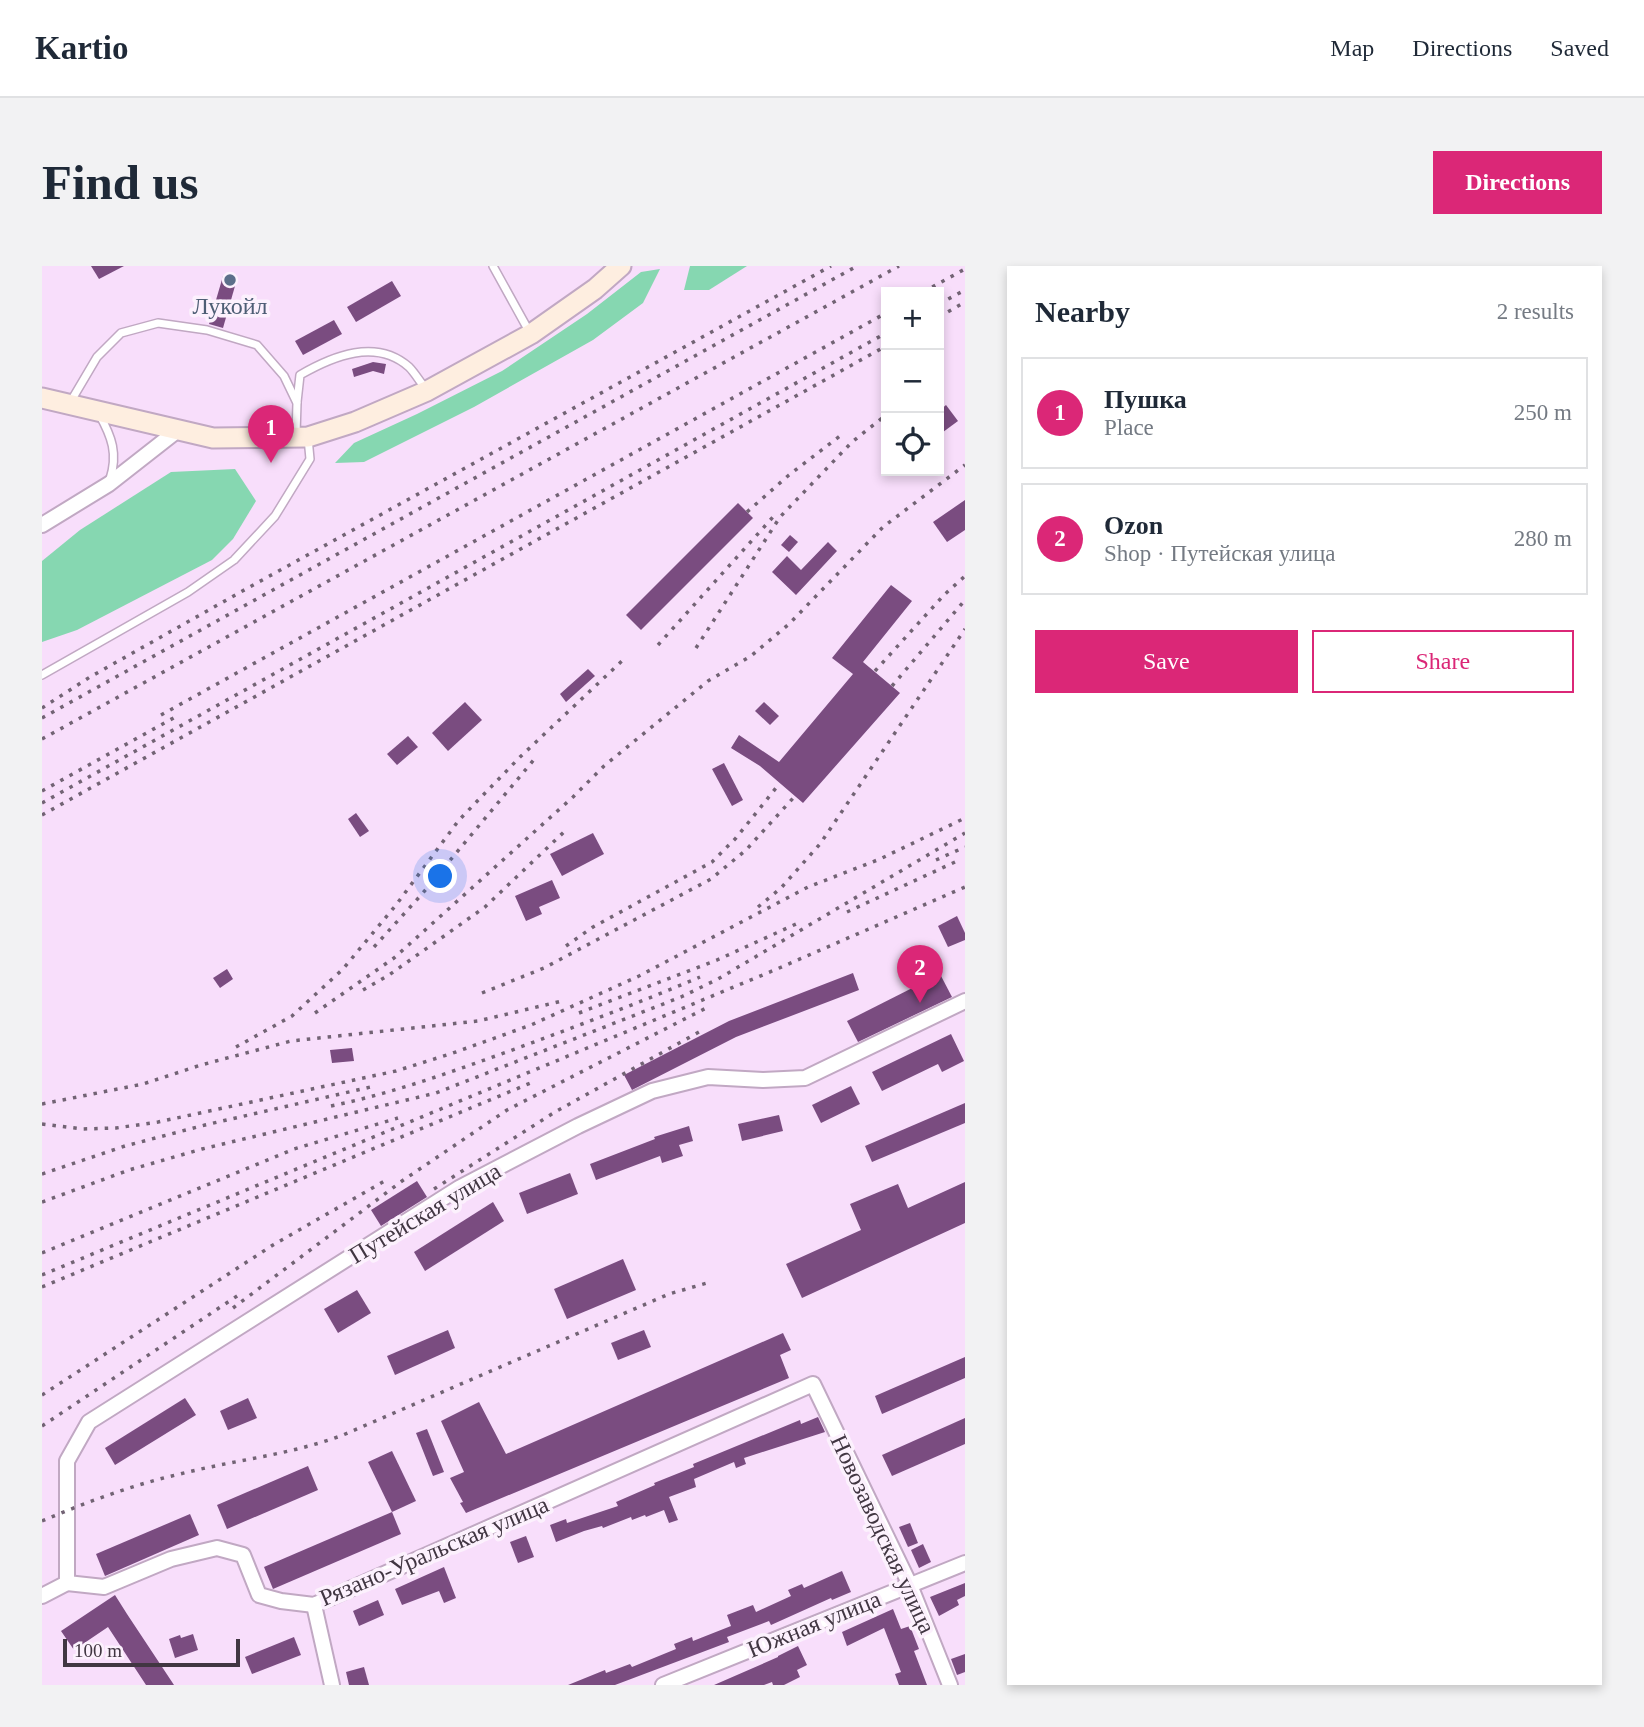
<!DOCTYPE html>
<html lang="en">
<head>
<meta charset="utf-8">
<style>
	body { margin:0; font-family:"Times New Roman",serif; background:#f2f2f3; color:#1f2937 }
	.controls { position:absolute; right:21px; top:21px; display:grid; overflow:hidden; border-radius:0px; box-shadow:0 4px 10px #0003 }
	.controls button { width:63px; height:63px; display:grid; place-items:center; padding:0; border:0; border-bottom:2px solid #e0e1e3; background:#fff; color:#1f2937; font:35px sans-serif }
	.scale { position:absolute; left:21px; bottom:18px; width:177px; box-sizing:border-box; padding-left:7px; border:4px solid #413642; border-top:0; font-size:19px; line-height:24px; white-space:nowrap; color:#413642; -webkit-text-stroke:5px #fcf1fd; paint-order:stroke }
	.you { position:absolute; left:399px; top:611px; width:24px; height:24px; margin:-18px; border:5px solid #fff; border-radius:50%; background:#1a73e8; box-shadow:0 0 0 10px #1a73e833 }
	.badge { display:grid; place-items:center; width:46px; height:46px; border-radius:50%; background:#db2777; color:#fff; font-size:23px; font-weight:700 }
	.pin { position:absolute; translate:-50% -58px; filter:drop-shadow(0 2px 4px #0008) }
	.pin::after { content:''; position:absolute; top:37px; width:24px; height:21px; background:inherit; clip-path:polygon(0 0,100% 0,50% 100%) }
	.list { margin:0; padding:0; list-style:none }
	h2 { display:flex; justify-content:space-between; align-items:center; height:91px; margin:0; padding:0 28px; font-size:30px }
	h2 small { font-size:23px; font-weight:400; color:#747a83 }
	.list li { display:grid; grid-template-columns:46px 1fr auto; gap:21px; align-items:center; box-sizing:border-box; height:112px; margin:0 14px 14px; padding:0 14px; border:2px solid #e0e1e3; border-radius:0px }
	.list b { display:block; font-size:26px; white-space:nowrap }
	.list p { margin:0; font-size:23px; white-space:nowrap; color:#747a83 }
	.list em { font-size:23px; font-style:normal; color:#747a83 }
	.actions { display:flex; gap:14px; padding:21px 28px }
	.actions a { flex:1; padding:16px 0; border:2px solid #db2777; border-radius:0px; text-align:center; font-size:24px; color:#db2777 }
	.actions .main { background:#db2777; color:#fff }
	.icon { flex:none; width:38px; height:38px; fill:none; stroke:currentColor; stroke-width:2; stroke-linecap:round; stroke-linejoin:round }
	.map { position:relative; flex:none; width:923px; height:1419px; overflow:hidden; border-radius:0px }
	header { display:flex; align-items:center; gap:42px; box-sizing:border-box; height:98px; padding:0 35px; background:#fff; border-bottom:2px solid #e0e1e3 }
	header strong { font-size:33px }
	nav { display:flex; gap:38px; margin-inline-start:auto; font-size:24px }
	.intro { display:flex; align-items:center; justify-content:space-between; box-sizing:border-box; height:168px; padding:0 42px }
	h1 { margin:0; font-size:49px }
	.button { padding:18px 32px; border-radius:0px; background:#db2777; color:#fff; font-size:24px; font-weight:700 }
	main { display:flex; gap:42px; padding:0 42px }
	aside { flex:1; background:#fff; border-radius:0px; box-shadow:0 4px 10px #0003 }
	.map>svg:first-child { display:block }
	.green { fill:#86d7b1 }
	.building { fill:#7a4c80 }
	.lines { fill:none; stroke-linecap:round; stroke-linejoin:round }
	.service-casing { stroke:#c1a8c3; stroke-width:10 }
	.minor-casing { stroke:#c1a8c3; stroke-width:18 }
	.secondary-casing { stroke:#c1a8c3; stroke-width:23 }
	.service { stroke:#fff; stroke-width:7 }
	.minor { stroke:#fff; stroke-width:14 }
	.secondary { stroke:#feeee0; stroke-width:19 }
	.rail { stroke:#726374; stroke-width:3.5; stroke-dasharray:3.5 7; stroke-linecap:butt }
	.service-dot { fill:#5c6f8a; stroke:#fcf1fd; stroke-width:2.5 }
	.labels { text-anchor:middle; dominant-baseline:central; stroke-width:7; stroke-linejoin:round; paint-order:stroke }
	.service-label { font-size:24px; fill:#4e5e75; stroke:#fcf1fd }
	.street-label { font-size:24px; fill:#413642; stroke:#fcf1fd }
</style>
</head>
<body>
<header>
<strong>Kartio</strong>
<nav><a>Map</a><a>Directions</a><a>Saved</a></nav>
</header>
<div class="intro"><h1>Find us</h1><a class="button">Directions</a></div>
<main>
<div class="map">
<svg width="923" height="1419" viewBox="0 0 923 1419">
	<rect width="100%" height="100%" fill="#f8defb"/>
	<g class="green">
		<path d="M648 0H705L667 24H642Z"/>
		<path d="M618 3 601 37 551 74 432 141 322 196 293 197 312 177 375 148 460 105 545 48 599 6Z"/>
		<path d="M193 203 214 235 191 273 170 294 35 364 0 376V295L38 264 129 206Z"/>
	</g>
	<g class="building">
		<path d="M49 0H82L57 13Z"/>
		<path d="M181 10 195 13 181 62 167 58Z"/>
		<path d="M350 15 359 30 314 56 305 41Z"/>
		<path d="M292 54 300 68 261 89 253 75Z"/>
		<path d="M331 96 344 98 342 108 331 105 312 111 310 103Z"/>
		<path d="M904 139 916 155 897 169V145Z"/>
		<path d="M923 234V264L905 276 891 256Z"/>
		<path d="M696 237 711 252 599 364 584 349Z"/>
		<path d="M748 269 756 276 747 286 739 279Z"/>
		<path d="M786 276 795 285 754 329 730 306 745 290 759 304Z"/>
		<path d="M849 319 870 335 821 396 858 427 761 537 718 500 689 482 697 469 737 496 811 408 790 392Z"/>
		<path d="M546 403 553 410 524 436 518 428Z"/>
		<path d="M423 436 440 454 406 485 390 467Z"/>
		<path d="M722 436 737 450 728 459 713 445Z"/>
		<path d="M366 470 376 481 355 499 345 488Z"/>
		<path d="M682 497 701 534 690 540 670 503Z"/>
		<path d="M314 547 327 565 318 571 306 553Z"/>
		<path d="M551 567 562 588 520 610 508 588Z"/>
		<path d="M510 614 518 632 497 641 500 648 484 655 473 630Z"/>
		<path d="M915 650 923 667V674L906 681 896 660Z"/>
		<path d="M185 703 191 713 178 722 171 712Z"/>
		<path d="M811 707 817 724 694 771 590 824 582 809 687 755Z"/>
		<path d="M898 708 910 731 816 776 805 755Z"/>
		<path d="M909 768 922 795 900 806 896 798 840 825 830 806Z"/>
		<path d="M310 782 312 795 290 797 288 784Z"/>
		<path d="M809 820 818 838 779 857 770 839Z"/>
		<path d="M923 837V857L830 896 823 880Z"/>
		<path d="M737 849 741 865 700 875 696 858Z"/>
		<path d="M647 860 651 875 637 879 641 890 620 897 618 890 554 914 548 898 613 873 612 871Z"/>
		<path d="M528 907 536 928 485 948 477 927Z"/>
		<path d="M375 915 385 931 339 960 329 944Z"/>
		<path d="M923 916V957L760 1032 744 998 819 964 808 938 856 918 866 942Z"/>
		<path d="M451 936 462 955 383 1005 372 986Z"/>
		<path d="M581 993 594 1024 525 1053 512 1023Z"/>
		<path d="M315 1024 329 1047 296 1067 282 1043Z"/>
		<path d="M406 1064 413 1082 353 1109 345 1090Z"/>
		<path d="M602 1064 609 1081 576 1094 569 1077Z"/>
		<path d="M741 1067 749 1084 738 1089 747 1112 424 1247 418 1237 421 1236 408 1212 422 1206 399 1155 437 1136 464 1188Z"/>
		<path d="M923 1091V1112L840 1148 833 1130Z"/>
		<path d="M143 1132 154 1149 73 1199 63 1182Z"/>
		<path d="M206 1132 215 1152 186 1164 178 1145Z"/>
		<path d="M776 1151 783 1166 702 1192 704 1198 694 1202 692 1196 652 1213 654 1221 627 1231 636 1254 627 1257 622 1244 604 1251 603 1249 590 1254 589 1251 561 1262 560 1260 542 1265 514 1276 508 1259 524 1253 525 1257 576 1240 574 1236 613 1219 612 1217 652 1201 651 1198 758 1154 759 1158Z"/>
		<path d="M923 1152V1178L850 1210 840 1189Z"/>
		<path d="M385 1163 402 1206 391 1210 374 1167Z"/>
		<path d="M350 1185 374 1235 350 1246 326 1196Z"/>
		<path d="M266 1200 276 1224 185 1263 175 1239Z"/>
		<path d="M350 1246 359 1268 231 1323 222 1301Z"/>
		<path d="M148 1248 157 1269 63 1310 54 1288Z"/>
		<path d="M868 1257 876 1277 866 1281 857 1261Z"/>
		<path d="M484 1270 492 1291 476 1297 468 1276Z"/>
		<path d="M881 1278 889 1296 877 1302 869 1284Z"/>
		<path d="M402 1301 414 1332 402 1337 397 1325 360 1339 353 1323Z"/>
		<path d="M800 1305 809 1326 790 1334 789 1332 729 1359 727 1355 685 1371 687 1376 573 1419H526L563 1404 564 1407 588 1398 590 1401 634 1383 632 1378 650 1371 651 1375 689 1360 685 1349 711 1339 714 1346 749 1330 746 1324 760 1318 762 1322Z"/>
		<path d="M923 1317V1330L915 1334 917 1339 897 1350 888 1331Z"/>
		<path d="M73 1329 85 1348 132 1419H104L66 1361 32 1384 19 1365Z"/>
		<path d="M336 1334 342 1349 317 1360 311 1345Z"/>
		<path d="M851 1343 859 1363 868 1360 877 1383 872 1385 885 1419H857L853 1408 859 1406 842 1362 805 1380 800 1366Z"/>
		<path d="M151 1368 156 1384 133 1392 127 1373 138 1369 139 1372Z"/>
		<path d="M252 1371 259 1389 210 1408 203 1391Z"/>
		<path d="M756 1380 765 1399 755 1404 758 1411 742 1419H731L730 1416 722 1419H672L736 1391V1390Z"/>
		<path d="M923 1388V1406L915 1409 909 1393Z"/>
		<path d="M322 1401 327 1419H307L304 1406Z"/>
	</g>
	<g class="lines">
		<defs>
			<g id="service">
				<path d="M451 0 488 67"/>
				<path d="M29 135 55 91 79 67 116 57 165 64 215 79 242 110 255 137 254 168"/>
				<path d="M255 136 258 109C291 90 334 72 367 101 373 107 378 116 384 123"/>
				<path d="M57 148C70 171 76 188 68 213"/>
				<path d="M0 409 146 326 192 294 233 250 268 193 266 172"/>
			</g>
			<g id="minor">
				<path d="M0 259 67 218 136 164"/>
				<path d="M25 1317 62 1321 129 1293 175 1282 201 1289 217 1329 239 1335 272 1339 771 1118 868 1319 908 1419"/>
				<path d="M0 1330 25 1317V1195L47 1156 417 922 536 860 610 825 666 811 721 814 763 812 923 735"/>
				<path d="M272 1339 290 1419"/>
				<path d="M621 1419 923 1297"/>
			</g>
			<path id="secondary" d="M0 132 171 172 266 171 313 156 385 125 489 68 553 23 579 0"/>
		</defs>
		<use href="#service" class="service-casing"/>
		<use href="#minor" class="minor-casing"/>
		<use href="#secondary" class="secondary-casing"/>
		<use href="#service" class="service"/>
		<use href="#minor" class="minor"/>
		<use href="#secondary" class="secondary"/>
		<g class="rail">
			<path d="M881 26 923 3"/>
			<path d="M897 38 923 24"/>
			<path d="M897 51 923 36"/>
			<path d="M705 246 747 209 798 170"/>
			<path d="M616 379 731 251"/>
			<path d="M654 382 738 251 810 176 844 149"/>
			<path d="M833 405 902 329 923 310"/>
			<path d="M850 420 923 334"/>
			<path d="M0 442 48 411 204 323 789 0"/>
			<path d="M119 449 844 47"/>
			<path d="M0 452 815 0"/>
			<path d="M0 473 857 0"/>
			<path d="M0 525 135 450"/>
			<path d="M0 537 844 67"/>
			<path d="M0 549 844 80"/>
			<path d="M894 594 923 581"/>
			<path d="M716 641 739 622 778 578 923 363"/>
			<path d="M805 646 913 596"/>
			<path d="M524 680 551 661 670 596 694 572 738 517"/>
			<path d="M332 681 380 628 495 490"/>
			<path d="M321 724 347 709 443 641 524 564"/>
			<path d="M440 727 502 702 669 613 704 584 753 530"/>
			<path d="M273 747 352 692 531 531 562 500 666 415 709 390 747 358 841 261 923 199"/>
			<path d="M537 747 675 694 754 658"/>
			<path d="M194 781 250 750 301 703 354 639 417 554 478 491 582 393"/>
			<path d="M0 838 101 818 159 799 249 775 436 755 520 735"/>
			<path d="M289 840C352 827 412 805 473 783 535 760 597 737 658 711"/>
			<path d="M0 858 41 863 74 862 116 856 354 805 411 787 489 759 597 710 766 621 838 593 923 552"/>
			<path d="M0 908 83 880 163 859 333 820"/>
			<path d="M392 923 513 846 657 766"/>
			<path d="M0 936 87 904 160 883 394 827 639 731 676 713 923 567"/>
			<path d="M0 987 252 883 356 852"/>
			<path d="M0 1009 735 703 923 621"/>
			<path d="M0 1021 491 816"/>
			<path d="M191 1042 360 915 465 844 668 740"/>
			<path d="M0 1129 231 979 346 913"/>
			<path d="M0 1160 198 1028"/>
			<path d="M0 1255C45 1236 90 1219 138 1208 192 1194 248 1189 301 1169L627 1028 665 1017"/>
		</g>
	</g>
	<circle class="service-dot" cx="188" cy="14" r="7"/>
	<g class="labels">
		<g class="service-label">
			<text x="188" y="40">Лукойл</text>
		</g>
		<g class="street-label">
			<text transform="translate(383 947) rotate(-31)">Путейская улица</text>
			<text transform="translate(841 1268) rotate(65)">Новозаводская улица</text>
			<text transform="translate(392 1285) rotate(-23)">Рязано-Уральская улица</text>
			<text transform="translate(772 1358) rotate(-22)">Южная улица</text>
		</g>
	</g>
</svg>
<div class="controls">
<button>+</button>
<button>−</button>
<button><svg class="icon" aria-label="locate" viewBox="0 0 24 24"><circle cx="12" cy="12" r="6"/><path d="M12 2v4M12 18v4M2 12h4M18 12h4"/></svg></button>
</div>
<div class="scale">100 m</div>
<div class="you"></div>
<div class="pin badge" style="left:229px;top:197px">1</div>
<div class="pin badge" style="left:878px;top:737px">2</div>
</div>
<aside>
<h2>Nearby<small>2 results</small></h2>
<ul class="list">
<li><span class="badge">1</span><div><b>Пушка</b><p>Place</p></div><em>250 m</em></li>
<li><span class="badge">2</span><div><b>Ozon</b><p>Shop · Путейская улица</p></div><em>280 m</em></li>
</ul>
<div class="actions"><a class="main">Save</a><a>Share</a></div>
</aside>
</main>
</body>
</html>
